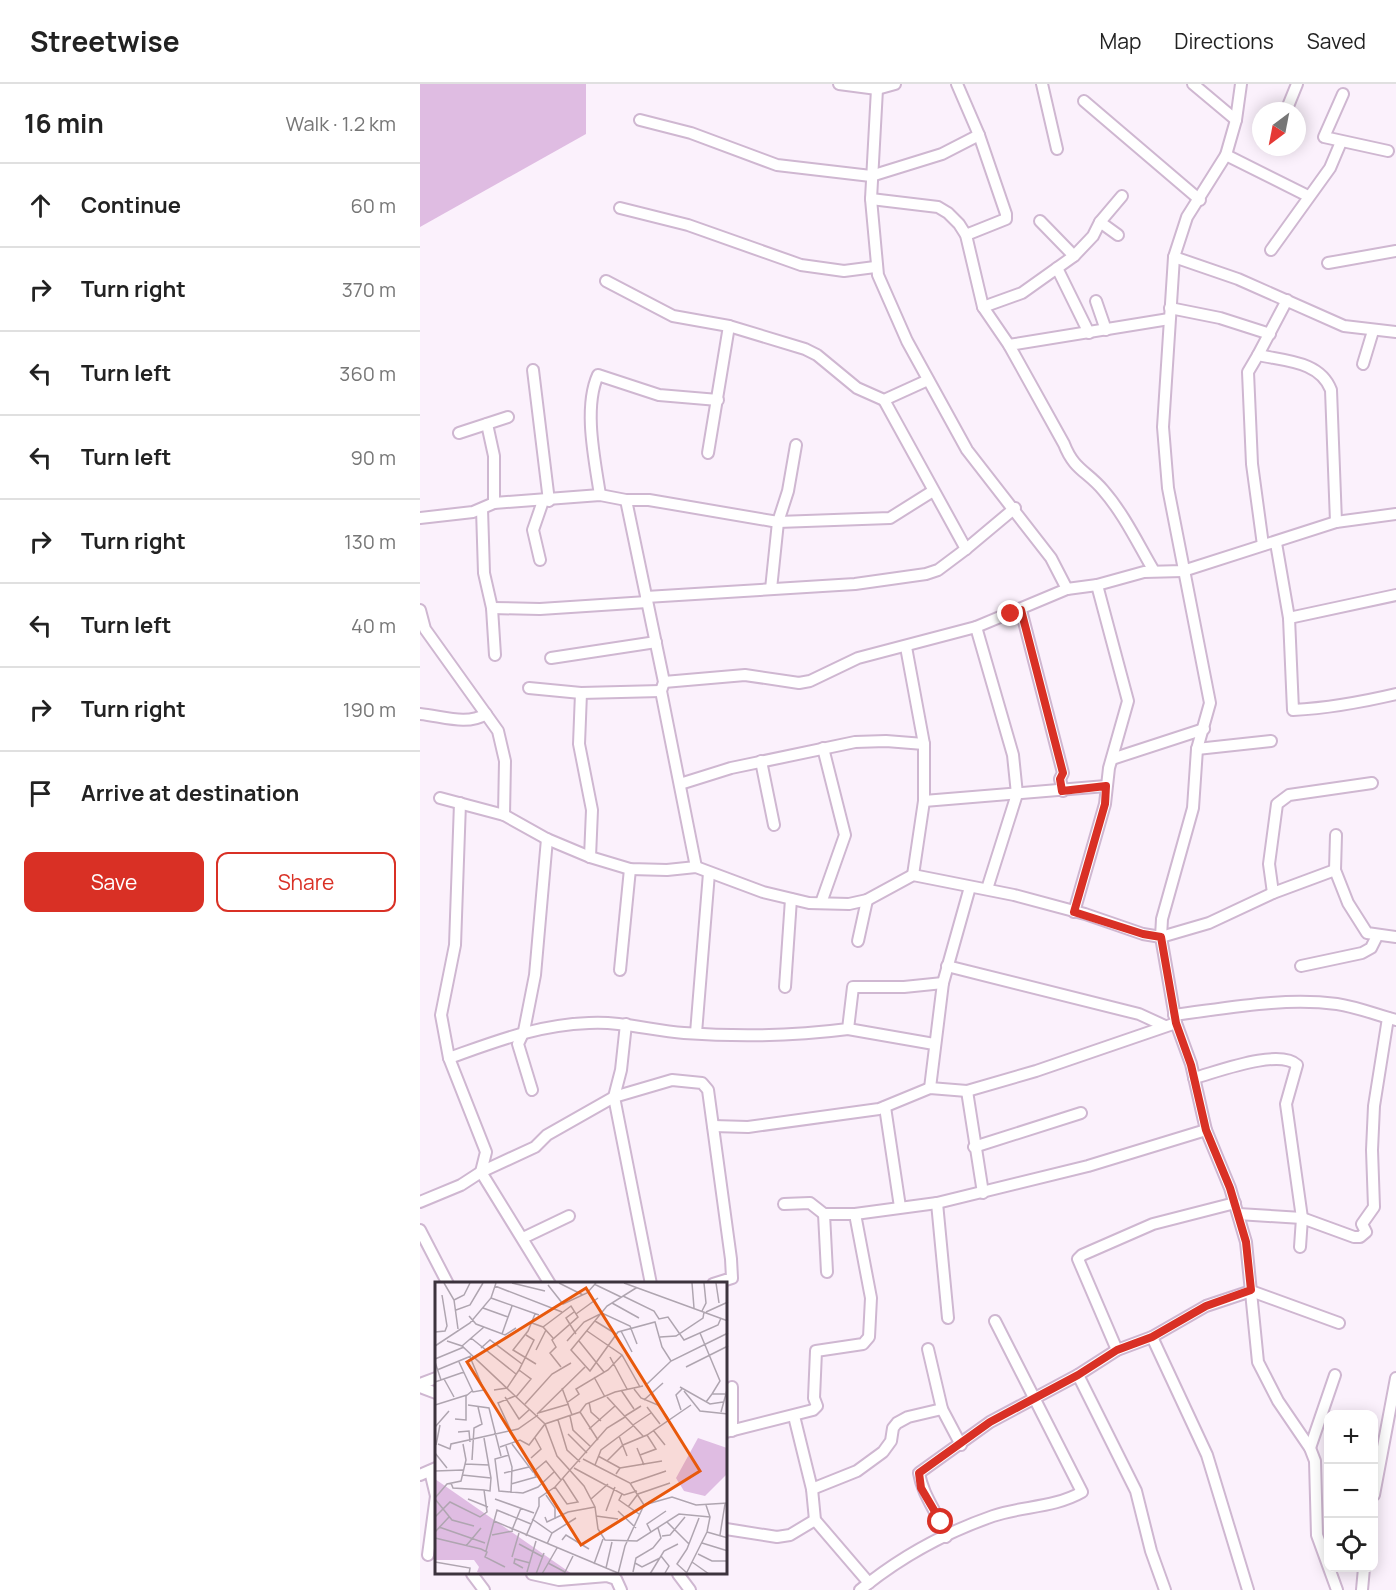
<!DOCTYPE html>
<html lang="en">
<head>
<meta charset="utf-8">
<style>
	body { margin:0; font-family:Manrope,sans-serif; background:#f2f2f2; color:#222 }
	.controls { position:absolute; right:18px; bottom:18px; display:grid; overflow:hidden; border-radius:12px; box-shadow:0 3px 15px #0003 }
	.controls button { width:54px; height:54px; display:grid; place-items:center; padding:0; border:0; border-bottom:2px solid #e0e0e0; background:#fff; color:#222; font:30px sans-serif }
	.compass { position:absolute; left:832px; top:18px; width:54px; height:54px; border-radius:50%; background:#fff; box-shadow:0 3px 15px #0003; rotate:212deg }
	.stop { position:absolute; width:18px; height:18px; margin:-14px; border:4px solid #d93025; border-radius:50%; background:#fff }
	.stop.end { background:#d93025; border-color:#fff; box-shadow:0 2px 6px #0008 }
	.list { margin:0; padding:0; list-style:none }
	h2 { display:flex; justify-content:space-between; align-items:center; height:78px; margin:0; padding:0 24px; font-size:26px }
	h2 small { font-size:20px; font-weight:400; color:#767676 }
	.list li { display:grid; grid-template-columns:39px 1fr auto; gap:18px; align-items:center; box-sizing:border-box; height:84px; padding:0 24px; border-top:2px solid #e0e0e0 }
	.list b { display:block; font-size:22px; white-space:nowrap }
	.list em { font-size:20px; font-style:normal; color:#767676 }
	.actions { display:flex; gap:12px; padding:18px 24px }
	.actions a { flex:1; padding:14px 0; border:2px solid #d93025; border-radius:12px; text-align:center; font-size:21px; color:#d93025 }
	.actions .main { background:#d93025; color:#fff }
	.icon { flex:none; width:33px; height:33px; fill:none; stroke:currentColor; stroke-width:2; stroke-linecap:round; stroke-linejoin:round }
	.map { position:relative; flex:none; width:976px; height:1506px; overflow:hidden }
	header { display:flex; align-items:center; gap:36px; box-sizing:border-box; height:84px; padding:0 30px; background:#fff; border-bottom:2px solid #e0e0e0 }
	header strong { font-size:28px }
	nav { display:flex; gap:33px; margin-inline-start:auto; font-size:21px }
	main { display:flex }
	aside { flex:1; background:#fff }
	.map>svg:first-child { display:block }
	.green { fill:#dfbce2 }
	.lines { fill:none; stroke-linecap:round; stroke-linejoin:round }
	.minor-casing { stroke:#cfb7d1; stroke-width:14 }
	.minor { stroke:#fff; stroke-width:10 }
	.route { stroke:#d93025; stroke-width:8 }
	.inset-road { fill:none; stroke:#afa5b0; stroke-width:1.5 }
	.view { fill:#e8590c; fill-opacity:0.15; stroke:#e8590c; stroke-width:3 }
	.inset-edge { fill:none; stroke:#3c333d; stroke-width:3 }
</style>
</head>
<body>
<header>
<strong>Streetwise</strong>
<nav><a>Map</a><a>Directions</a><a>Saved</a></nav>
</header>
<main>
<aside>
<h2>16 min<small>Walk · 1.2 km</small></h2>
<ul class="list">
<li><svg class="icon" aria-label="ahead" viewBox="0 0 24 24"><path d="M12 20V5M6 11l6-6 6 6"/></svg><div><b>Continue</b></div><em>60 m</em></li>
<li><svg class="icon" aria-label="right" viewBox="0 0 24 24"><path d="M7 20v-9h11M14 6l5 5-5 5"/></svg><div><b>Turn right</b></div><em>370 m</em></li>
<li><svg class="icon" aria-label="left" viewBox="0 0 24 24"><path d="M17 20v-9H6M10 6l-5 5 5 5"/></svg><div><b>Turn left</b></div><em>360 m</em></li>
<li><svg class="icon" aria-label="left" viewBox="0 0 24 24"><path d="M17 20v-9H6M10 6l-5 5 5 5"/></svg><div><b>Turn left</b></div><em>90 m</em></li>
<li><svg class="icon" aria-label="right" viewBox="0 0 24 24"><path d="M7 20v-9h11M14 6l5 5-5 5"/></svg><div><b>Turn right</b></div><em>130 m</em></li>
<li><svg class="icon" aria-label="left" viewBox="0 0 24 24"><path d="M17 20v-9H6M10 6l-5 5 5 5"/></svg><div><b>Turn left</b></div><em>40 m</em></li>
<li><svg class="icon" aria-label="right" viewBox="0 0 24 24"><path d="M7 20v-9h11M14 6l5 5-5 5"/></svg><div><b>Turn right</b></div><em>190 m</em></li>
<li><svg class="icon" aria-label="arrive" viewBox="0 0 24 24"><path d="M6 21V4h12l-3 4 3 4H6"/></svg><div><b>Arrive at destination</b></div></li>
</ul>
<div class="actions"><a class="main">Save</a><a>Share</a></div>
</aside>
<div class="map">
<svg width="976" height="1506" viewBox="0 0 976 1506">
	<rect width="100%" height="100%" fill="#fbf1fc"/>
	<path class="green" d="M0 0H166V50L0 143Z"/>
	<g class="lines">
		<defs>
			<g id="minor">
				<path d="M419 0 457 5 475 0"/>
				<path d="M537 0 559 51 586 130V135L546 151"/>
				<path d="M622 0 637 65"/>
				<path d="M773 0 816 36"/>
				<path d="M821 0 816 36 806 71 767 133 754 173 743 343 748 404 790 619 777 665 773 724 742 835 741 853 756 939 771 980 786 1046 810 1104 826 1158 838 1278 858 1317 890 1364 895 1377 897 1451 917 1506"/>
				<path d="M457 5 451 115 458 191 487 257 547 366 631 474 647 505"/>
				<path d="M923 10 904 53 968 67"/>
				<path d="M664 17 780 116"/>
				<path d="M866 27 877 0"/>
				<path d="M220 36 271 49 357 81 451 92 522 70 559 51"/>
				<path d="M806 71 888 112"/>
				<path d="M451 115 518 123 528 129 539 140 546 151 563 223 589 261 644 360C654 386 667 387 683 406 704 430 718 460 734 487"/>
				<path d="M200 124 268 141 381 181 424 187 455 183"/>
				<path d="M620 137 654 172"/>
				<path d="M680 138 698 151"/>
				<path d="M851 166 910 84 921 58"/>
				<path d="M754 173 818 195 924 242 976 248"/>
				<path d="M908 179 976 167"/>
				<path d="M637 184 669 249"/>
				<path d="M186 197 253 232 309 242 385 265 397 271 437 304 464 316 508 296"/>
				<path d="M676 217 686 246"/>
				<path d="M563 223 602 209 654 172 673 152 680 138 702 112"/>
				<path d="M750 224 800 234 850 250"/>
				<path d="M589 261 749 235"/>
				<path d="M838 271 867 216"/>
				<path d="M943 280 953 247"/>
				<path d="M113 286 129 417"/>
				<path d="M464 316 546 465"/>
				<path d="M67 340 74 372V419"/>
				<path d="M39 349 88 333"/>
				<path d="M288 369 309 242"/>
				<path d="M180 411C175 377 163 324 178 291L239 311 298 316"/>
				<path d="M206 416 244 598 241 607 276 783"/>
				<path d="M62 425 64 489 72 524 75 571"/>
				<path d="M0 434 53 428 74 419 180 411 206 416H229L358 438 470 434 513 407"/>
				<path d="M856 459 869 534 873 626C908 624 942 618 976 610"/>
				<path d="M843 461 832 380 828 288 838 271C865 277 900 277 911 306L916 438"/>
				<path d="M120 476 113 446 123 417"/>
				<path d="M351 505 358 438 368 407 376 361"/>
				<path d="M226 513 435 500 506 490 518 486 546 465 595 424"/>
				<path d="M72 524 120 525 227 518"/>
				<path d="M0 526 5 545 78 647 85 677 84 731"/>
				<path d="M601 526 643 689 640 695 643 707"/>
				<path d="M869 534 976 511"/>
				<path d="M556 543 593 671 597 710 567 805"/>
				<path d="M486 563 504 660V717L493 791"/>
				<path d="M131 574 236 558"/>
				<path d="M244 598 325 591 379 599 390 597 438 574 556 543 647 505 677 501 724 488 763 487 916 438 976 430"/>
				<path d="M109 604 161 609 241 607"/>
				<path d="M161 609 159 660 172 726 170 773"/>
				<path d="M0 630C22 632 47 642 66 630"/>
				<path d="M777 665 851 657"/>
				<path d="M692 675 784 645"/>
				<path d="M341 677 354 741"/>
				<path d="M260 700 311 684 435 658 466 657 504 660"/>
				<path d="M20 714 84 731 127 755 170 773 210 785 247 786 276 783 343 808 389 819 429 820 447 816 493 791 594 811 665 830 723 850 741 853 789 839 853 809 915 786 928 819 947 849 976 853"/>
				<path d="M504 717 686 702"/>
				<path d="M40 719 35 861 21 931 29 974 66 1068 61 1088 130 1200"/>
				<path d="M915 786 916 751"/>
				<path d="M853 809 849 780 857 720 869 711 952 699"/>
				<path d="M401 819 425 751 403 664"/>
				<path d="M654 828 685 720 689 684 708 617 677 501"/>
				<path d="M438 857 447 816"/>
				<path d="M527 882 719 930 745 942"/>
				<path d="M881 882 942 869 951 864 957 852"/>
				<path d="M200 886 210 785"/>
				<path d="M365 903 371 815"/>
				<path d="M754 931C809 924 863 913 917 920 937 923 957 931 976 936"/>
				<path d="M206 940 201 986 194 1013 231 1200"/>
				<path d="M428 945 514 960"/>
				<path d="M276 949 289 789"/>
				<path d="M29 974C77 957 117 941 169 939 202 937 233 947 264 949 319 953 374 952 428 945L433 903H484L523 899"/>
				<path d="M774 994C797 988 859 964 877 981L866 1020 882 1134 880 1163"/>
				<path d="M510 1004 523 899 550 803"/>
				<path d="M112 1006 98 960 104 947 115 891 127 755"/>
				<path d="M547 1007 563 1109"/>
				<path d="M465 1023 480 1123"/>
				<path d="M293 1042 328 1043 459 1025 510 1004 547 1007 616 987 756 939"/>
				<path d="M554 1063 661 1029"/>
				<path d="M0 1118 41 1101 61 1088 115 1063 127 1051 194 1013 252 996 282 999 288 1006 311 1175 312 1194 293 1200"/>
				<path d="M517 1119 528 1234"/>
				<path d="M364 1120 390 1119 404 1130H435L517 1119 668 1082 786 1046"/>
				<path d="M404 1130 407 1188"/>
				<path d="M818 1130 882 1134 934 1153H940L946 1148 942 1140 954 1123 952 1066 954 1022 968 934"/>
				<path d="M0 1146 28 1200"/>
				<path d="M103 1154 149 1132"/>
				<path d="M732 1253 787 1371 828 1506"/>
				<path d="M508 1265 522 1325 541 1361"/>
				<path d="M697 1266 658 1175 662 1171 733 1140 815 1119"/>
				<path d="M658 1291 716 1407 731 1467 745 1506"/>
				<path d="M0 1300 16 1294"/>
				<path d="M0 1303 16 1309"/>
				<path d="M312 1303V1347"/>
				<path d="M374 1332 392 1405 395 1436 449 1499"/>
				<path d="M306 1348 393 1326 397 1322 394 1314 396 1267 443 1260 449 1253 451 1214 435 1130"/>
				<path d="M890 1364 915 1291"/>
				<path d="M0 1391 16 1384"/>
				<path d="M392 1405 437 1387 463 1368 471 1357 473 1344 477 1339 488 1333 522 1325"/>
				<path d="M954 1411 976 1294"/>
				<path d="M306 1445 357 1453 370 1451 395 1436"/>
				<path d="M526 1453C519 1430 503 1413 499 1389L570 1338 658 1291 697 1266 732 1253 786 1222 831 1207 919 1239"/>
				<path d="M8 1471 16 1412 10 1387"/>
				<path d="M52 1490 64 1506"/>
				<path d="M112 1490 139 1496 187 1492 196 1495 201 1506"/>
				<path d="M258 1490 270 1506"/>
				<path d="M440 1506C479 1474 524 1449 573 1432 602 1422 634 1424 662 1408L575 1237"/>
				<path d="M942 1506 944 1484"/>
			</g>
		</defs>
		<use href="#minor" class="minor-casing"/>
		<use href="#minor" class="minor"/>
	</g>
	<g class="lines">
		<path class="route" d="M521 1438 501 1404 499 1389 570 1338 658 1291 697 1266 732 1253 786 1222 831 1206 826 1158 810 1104 786 1046 771 981 756 939 741 853 723 850 654 828 685 720 686 702 642 707 640 695 643 689 601 526 591 530"/>
	</g>
	<g transform="translate(15 1198)">
		<rect width="292" height="292" fill="#fbf1fc"/>
		<path d="M263 156 292 166V192L270 214 249 209 241 196ZM0 197 137 292H49L42 290 44 285 39 278H0Z" fill="#dfbce2"/>
		<path class="inset-road" d="M9 1 19 18 23 47M77 1 110 9M124 1 148 13M189 1 293 39M257 1 259 26M281 1 284 21M159 2 186 15M113 3 128 22 152 11 161 1M60 4 127 30M201 6 172 24 136 68 155 89 183 50 220 40 227 65 236 79M188 14 219 29 224 37 233 35 249 58 283 43 286 36M56 16 104 33M19 18 29 13 35 1M177 21 204 36M48 26 73 35M21 28 35 23 48 1M267 29 271 21 269 1M139 30 131 36 141 52M271 30 293 20M100 32 93 49 78 68 101 82M141 32 163 16M34 34 41 42 70 53 81 46M160 39 181 52M97 41 108 45 118 56M108 45 136 24 143 35 117 58 121 65 115 71 126 85M152 49 187 73 205 105M186 49 197 70M0 50 10 49 12 44 7 13M265 51 285 99 277 112M67 52 77 24M225 55 241 54 268 36 269 30M36 56 81 92M12 59 27 64 110 142 122 174 149 204 160 225 163 247 170 258 202 259 244 232 275 235M132 59 149 40 167 31 195 44 202 62M144 59 169 90M0 64 35 41 56 16 61 1M27 64 49 45M46 66 55 58 87 82M101 68 111 48M175 75 192 107M0 77 29 65M0 80 6 98M24 80 38 110 49 108 35 75M251 85 293 64M2 88 36 74M159 95 170 115M9 97 19 115M0 100 29 90M212 102 236 79 293 51M245 105 275 122 288 120M127 106 137 133M199 107 206 116 223 123 233 136M59 108 72 106 84 88 99 58 91 53M186 108 199 127M249 109 265 129 293 132M70 115 84 137 95 127M81 115 96 97 84 88M172 115 208 154M209 118 228 101M133 120 144 112 141 107 173 88 187 73M154 120 156 130 166 139M271 120 277 112H290M90 122 117 92 136 81M0 123 32 113M33 123 54 126 66 174M212 125 225 142M246 128 241 113 247 107M145 130 163 158M286 130 292 108M103 131 134 122M102 132 150 85M135 134 138 148 156 165M190 134 206 124M20 137 31 138V114L37 109M123 138 132 168 145 180M198 143 216 131M0 145 14 129M154 147 180 124M218 148 230 163M76 149 63 121 80 114M23 150 34 149 35 160M133 152 152 171M184 154 192 174M49 156 56 196 55 209 49 208M3 162 15 167 16 162 83 147 103 133M77 162 98 190 111 179 126 198M1 163 5 143M71 164 77 185 76 211M65 165 85 158 94 163 110 142 145 130 151 122 180 110 208 104M202 166 209 183M0 171 12 186M74 173 60 177 64 209 88 211 103 205 119 190M205 173 221 167 212 153M163 174 185 186M96 176 106 167 100 156M148 177 195 201 209 223M37 178 39 146 47 142 43 125M172 179 188 163 212 153 256 123M30 182 54 183M160 183 166 168 198 144M139 186 189 213 202 209M0 189 28 188M69 191 94 185M181 192 185 186 227 179M27 193 56 196M196 201 231 189M76 202 101 195 99 190M120 205 132 222 143 220 128 197M187 212 184 218 204 232M111 213 120 226V237M0 216 12 202 26 199 31 178 28 162M0 217 17 238 39 244M33 217 53 225M60 217 99 231M156 217 173 202M193 225 203 212 235 201M171 229 180 205M183 229 201 246M161 234 183 237M0 235 15 220 45 235 52 230 49 208 18 206 16 201M110 235 112 240 133 230 160 225M97 237 117 251M59 239 183 291M232 240 254 262M4 245 50 261M77 248 86 226M0 250 14 235M216 250 212 242 231 229M272 250 293 256M57 253 78 249M285 253 290 222M91 254 104 224V216L120 205 172 146 190 135M227 254 235 253 250 235M0 256 46 267 52 270 50 275 70 285M127 258 131 253 154 267M267 261 293 269M84 262 108 275M112 262 117 251 141 236M31 264 46 246M51 269 62 228 96 242M263 272 277 279H292M226 274 234 284 230 291M77 275 84 251M0 280 35 286 34 292M257 280 274 292M113 281 130 290M200 281 207 285 225 276M159 282 168 257M88 286 79 281 80 277 95 281M171 286 177 260M92 290 101 259M198 290 201 276 218 266 226 256 223 246M252 291 242 282 252 267 264 236M101 292 109 271M107 292 122 266M129 292 138 274M183 292 190 264 209 223 237 215 261 223 293 221M215 292 229 269 243 262M251 292 272 250 275 235 271 223"/>
		<path class="view" d="M151 6 265 189 146 263 32 80Z"/>
		<rect width="292" height="292" class="inset-edge"/>
	</g>
</svg>
<div class="controls">
<button>+</button>
<button>−</button>
<button><svg class="icon" aria-label="locate" viewBox="0 0 24 24"><circle cx="12" cy="12" r="6"/><path d="M12 2v4M12 18v4M2 12h4M18 12h4"/></svg></button>
</div>
<svg class="compass" viewBox="-18 -18 36 36"><path d="M0-13l5 13h-10z" fill="#e53935"/><path d="M0 13l5-13h-10z" fill="#767676"/></svg>
<div class="stop" style="left:521px;top:1438px"></div>
<div class="stop end" style="left:591px;top:530px"></div>
</div>
</main>
</body>
</html>
